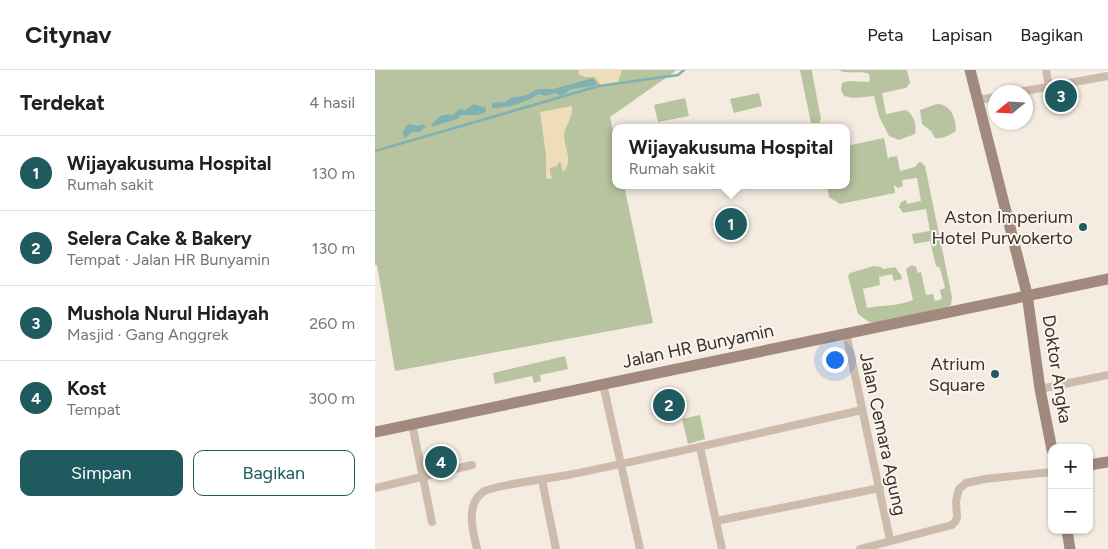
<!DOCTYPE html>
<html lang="id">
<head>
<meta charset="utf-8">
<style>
	body { margin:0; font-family:Figtree,sans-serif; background:#f6f6f6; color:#202124 }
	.controls { position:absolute; right:15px; bottom:15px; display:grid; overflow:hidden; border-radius:10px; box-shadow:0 1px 4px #0004 }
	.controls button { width:45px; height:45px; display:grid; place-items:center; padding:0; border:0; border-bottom:1px solid #e0e0e0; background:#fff; color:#202124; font:25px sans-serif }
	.compass { position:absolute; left:613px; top:15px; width:45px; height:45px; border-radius:50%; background:#fff; box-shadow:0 1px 4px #0004; rotate:252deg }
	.you { position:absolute; left:459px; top:289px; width:18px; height:18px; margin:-12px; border:4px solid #fff; border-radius:50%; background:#1a73e8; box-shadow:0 0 0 8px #1a73e833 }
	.badge { display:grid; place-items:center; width:32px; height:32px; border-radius:50%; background:#1f5a5e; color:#fff; font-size:16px; font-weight:700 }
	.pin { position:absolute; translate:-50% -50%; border:2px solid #fff; box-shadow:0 1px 5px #0006 }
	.popup { position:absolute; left:237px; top:54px; width:238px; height:65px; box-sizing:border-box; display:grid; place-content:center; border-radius:10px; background:#fff; filter:drop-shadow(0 1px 4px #0005); font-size:16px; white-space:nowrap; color:#757577 }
	.popup b { font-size:19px; color:#202124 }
	.popup::after { content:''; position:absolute; left:50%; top:100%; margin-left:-10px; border:10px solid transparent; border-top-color:#fff }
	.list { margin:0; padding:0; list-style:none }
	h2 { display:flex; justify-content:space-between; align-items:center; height:65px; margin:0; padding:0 20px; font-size:21px }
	h2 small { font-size:16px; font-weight:400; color:#757577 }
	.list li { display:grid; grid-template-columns:32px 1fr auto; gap:15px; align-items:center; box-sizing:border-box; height:75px; padding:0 20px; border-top:1px solid #e0e0e0 }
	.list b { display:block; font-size:19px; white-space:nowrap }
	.list p { margin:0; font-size:16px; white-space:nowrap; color:#757577 }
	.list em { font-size:16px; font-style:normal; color:#757577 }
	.actions { display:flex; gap:10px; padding:15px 20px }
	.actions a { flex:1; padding:11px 0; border:1px solid #1f5a5e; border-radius:10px; text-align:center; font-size:18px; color:#1f5a5e }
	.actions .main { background:#1f5a5e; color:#fff }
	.map { position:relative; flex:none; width:733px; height:479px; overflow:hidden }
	header { display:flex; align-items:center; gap:30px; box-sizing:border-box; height:70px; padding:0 25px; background:#fff; border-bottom:1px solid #e0e0e0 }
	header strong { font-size:24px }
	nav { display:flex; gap:28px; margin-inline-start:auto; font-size:18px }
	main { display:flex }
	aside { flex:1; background:#fff }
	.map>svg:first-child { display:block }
	.green { fill:#b8c4a0 }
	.sand { fill:#efdcb8 }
	.water { fill:#7fb0b2 }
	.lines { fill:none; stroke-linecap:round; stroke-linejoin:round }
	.stream { stroke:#7fb0b2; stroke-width:2.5 }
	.street { stroke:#cdbbac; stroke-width:8 }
	.secondary { stroke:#a18a7d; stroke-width:11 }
	.poi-dot { fill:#1f5a5e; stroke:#fbf5ee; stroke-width:2 }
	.labels { text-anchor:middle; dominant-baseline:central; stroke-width:4; stroke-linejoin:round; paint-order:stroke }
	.poi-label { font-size:18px; fill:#3b302b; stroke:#fbf5ee; text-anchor:end }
	.street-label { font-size:18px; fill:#3b302b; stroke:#fbf5ee }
</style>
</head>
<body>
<header>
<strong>Citynav</strong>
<nav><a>Peta</a><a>Lapisan</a><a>Bagikan</a></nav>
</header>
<main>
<aside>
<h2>Terdekat<small>4 hasil</small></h2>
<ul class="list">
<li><span class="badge">1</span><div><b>Wijayakusuma Hospital</b><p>Rumah sakit</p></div><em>130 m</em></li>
<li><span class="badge">2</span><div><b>Selera Cake &amp; Bakery</b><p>Tempat · Jalan HR Bunyamin</p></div><em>130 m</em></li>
<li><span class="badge">3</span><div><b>Mushola Nurul Hidayah</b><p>Masjid · Gang Anggrek</p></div><em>260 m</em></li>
<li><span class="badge">4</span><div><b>Kost</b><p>Tempat</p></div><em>300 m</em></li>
</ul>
<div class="actions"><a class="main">Simpan</a><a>Bagikan</a></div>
</aside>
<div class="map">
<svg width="733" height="479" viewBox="0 0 733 479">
	<rect width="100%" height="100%" fill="#f4ebe1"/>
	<g class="green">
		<path d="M0 0H302L235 47 241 75V115H249L278 253 20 301 2 195H0Z"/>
		<path d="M425 0H437V2L446 49 444 53H436Z"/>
		<path d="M463 0H532L535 13 531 18 507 23 511 44 531 40C539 45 542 55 540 64L524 70 514 66 504 46 499 26 478 28 469 26 466 20 467 13 473 11 494 12 495 9 494 4C484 0 474 5 463 0Z"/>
		<path d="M384 23 387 36 359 43 355 29Z"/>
		<path d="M310 28 314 46 283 52 279 35Z"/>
		<path d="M562 34C576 34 581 49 581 61 575 65 568 69 560 68L556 61 547 54 545 40Z"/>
		<path d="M509 68 513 89 515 87 522 86 525 101 540 97 544 92 547 93 550 96 577 227 576 235 572 237 502 253 494 252 483 244 473 206 475 203 499 196 506 197 508 199 520 197 526 205 527 209 519 211 517 204 504 207 505 215 488 219 492 238C508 235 524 236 538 230L531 199 537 195 541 197 543 203 546 202 551 225 558 224 560 231 567 229 565 220 570 218 565 198 561 196 555 171 539 174 537 164 555 161 551 139 528 143 524 137 526 132 531 130 532 134 546 131 542 108 527 110 528 116 523 118 519 115 520 123 465 134 454 127 452 115H471V76Z"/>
		<path d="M190 286 193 299 165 305 166 311 159 313 157 306 120 314 118 303Z"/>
		<path d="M325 345 330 369 313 374 307 349Z"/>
	</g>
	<g class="sand">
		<path d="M204 0H247L243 12 227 17 220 7H210L203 4Z"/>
		<path d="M197 36C197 40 197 44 195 48 194 53 190 58 189 63 188 77 200 91 188 102L185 91 182 96 175 98V103L177 108 175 109 171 108V85L165 42Z"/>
	</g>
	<g class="water">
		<path d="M218 8 222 14 218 16 197 19 185 26 181 23 170 26 164 24C150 33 133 38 117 38V33L130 32 136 28 152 25 163 19H178Z"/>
		<path d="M99 34 111 38V42L103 45H86L82 49 56 57C61 47 67 43 78 45L85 39 90 40Z"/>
		<path d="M33 54 44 56 47 54 51 57 44 62H37L30 68 27 63Z"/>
	</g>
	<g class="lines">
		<path class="stream" d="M0 81 224 16 303 5 309 0"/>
		<g class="street">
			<path d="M671 0 674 17"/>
			<path d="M644 22 733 6"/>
			<path d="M603 30 620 27"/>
			<path d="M471 263 515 470"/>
			<path d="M228 314 265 479"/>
			<path d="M665 319 733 305"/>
			<path d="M37 354 57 452"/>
			<path d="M325 377 347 479"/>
			<path d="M167 410 181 479"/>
			<path d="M0 418 97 395"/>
			<path d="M341 451 505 418"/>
			<path d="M102 479C98 461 90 435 108 422 118 415 177 408 193 405 292 385 389 362 487 340"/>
			<path d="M485 479 577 455 580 452 582 447 581 431 584 419 591 413 610 409 677 402"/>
		</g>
		<g class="secondary">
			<path d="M595 0 652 224 665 319 677 380"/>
			<path d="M0 362 733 209"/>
			<path d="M714 395 733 392"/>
			<path d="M692 460 695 479"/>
		</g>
	</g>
	<g class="poi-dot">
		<circle cx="708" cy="157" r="5"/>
		<circle cx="620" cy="304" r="5"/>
	</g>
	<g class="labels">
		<g class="poi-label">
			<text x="698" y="147">Aston Imperium<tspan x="698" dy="21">Hotel Purwokerto</tspan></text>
			<text x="610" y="294">Atrium<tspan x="610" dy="21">Square</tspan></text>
		</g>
		<g class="street-label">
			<text transform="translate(323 276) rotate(-12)">Jalan HR Bunyamin</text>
			<text transform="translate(682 299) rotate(81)">Doktor Angka</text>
			<text transform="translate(508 364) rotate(78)">Jalan Cemara Agung</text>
		</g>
	</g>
</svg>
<div class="controls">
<button>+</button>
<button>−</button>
</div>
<svg class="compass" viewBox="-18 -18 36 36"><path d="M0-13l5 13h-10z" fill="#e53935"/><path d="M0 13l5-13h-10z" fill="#757577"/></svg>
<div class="you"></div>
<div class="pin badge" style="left:356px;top:154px">1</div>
<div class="popup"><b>Wijayakusuma Hospital</b>Rumah sakit</div>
<div class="pin badge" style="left:294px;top:335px">2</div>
<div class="pin badge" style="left:686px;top:26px">3</div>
<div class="pin badge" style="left:66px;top:392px">4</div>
</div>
</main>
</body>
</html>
